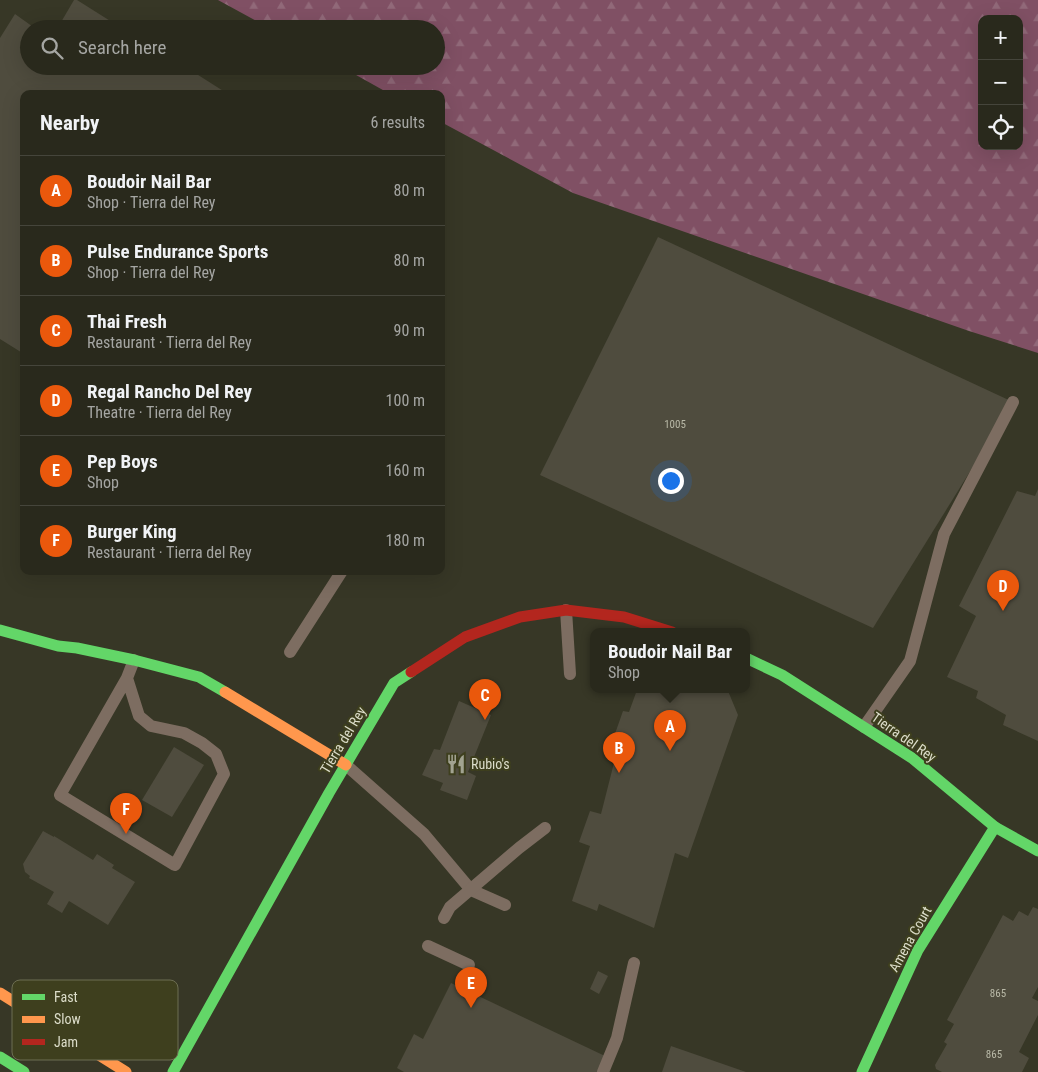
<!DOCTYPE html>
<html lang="en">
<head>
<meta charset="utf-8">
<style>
	body { margin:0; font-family:"Roboto Condensed",sans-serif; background:#313125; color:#f1f3f6 }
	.controls { position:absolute; right:15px; top:15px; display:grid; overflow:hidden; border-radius:10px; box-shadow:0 5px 20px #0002 }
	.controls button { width:45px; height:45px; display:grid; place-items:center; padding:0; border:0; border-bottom:1px solid #45453b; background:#29291c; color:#f1f3f6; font:25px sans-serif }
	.you { position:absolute; left:670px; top:480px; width:18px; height:18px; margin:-12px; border:4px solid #fff; border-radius:50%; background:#1a73e8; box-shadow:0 0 0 8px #1a73e833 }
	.badge { display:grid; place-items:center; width:32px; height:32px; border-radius:50%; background:#ea580c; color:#fff; font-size:16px; font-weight:700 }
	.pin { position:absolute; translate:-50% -41px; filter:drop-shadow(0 1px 2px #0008) }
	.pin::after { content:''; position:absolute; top:26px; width:18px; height:15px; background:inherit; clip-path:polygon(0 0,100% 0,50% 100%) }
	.popup { position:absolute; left:590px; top:628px; width:160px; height:65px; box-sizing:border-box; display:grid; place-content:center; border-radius:10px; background:#29291c; filter:drop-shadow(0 1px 4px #0005); font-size:16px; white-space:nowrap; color:#a5a6a3 }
	.popup b { font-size:19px; color:#f1f3f6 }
	.popup::after { content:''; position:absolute; left:50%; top:100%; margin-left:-10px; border:10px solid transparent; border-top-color:#29291c }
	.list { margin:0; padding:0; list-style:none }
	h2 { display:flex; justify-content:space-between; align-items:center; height:65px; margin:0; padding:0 20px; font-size:21px }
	h2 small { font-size:16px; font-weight:400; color:#a5a6a3 }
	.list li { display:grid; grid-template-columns:32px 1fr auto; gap:15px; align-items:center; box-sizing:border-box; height:70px; padding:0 20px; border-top:1px solid #45453b }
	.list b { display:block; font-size:19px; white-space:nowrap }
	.list p { margin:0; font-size:16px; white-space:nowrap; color:#a5a6a3 }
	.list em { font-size:16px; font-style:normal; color:#a5a6a3 }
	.icon { flex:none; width:28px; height:28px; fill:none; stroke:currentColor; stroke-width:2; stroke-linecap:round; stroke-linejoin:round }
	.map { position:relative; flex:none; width:1038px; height:1072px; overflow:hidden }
	.search { position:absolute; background:#29291c; box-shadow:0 5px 20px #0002; left:20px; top:20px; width:425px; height:55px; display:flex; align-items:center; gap:12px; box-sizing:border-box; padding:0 18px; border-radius:28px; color:#a5a6a3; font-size:19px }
	.panel { position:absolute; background:#29291c; box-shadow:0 5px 20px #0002; left:20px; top:90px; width:425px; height:485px; border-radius:10px }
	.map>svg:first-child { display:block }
	.forest { fill:url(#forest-firs); fill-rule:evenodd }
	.building { fill:#4f4c3e }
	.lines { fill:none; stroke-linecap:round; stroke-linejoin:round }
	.lane { stroke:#7d6d61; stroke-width:12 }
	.fast { stroke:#63d668; stroke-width:11 }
	.slow { stroke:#ff974d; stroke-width:11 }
	.jam { stroke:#b3261e; stroke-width:11 }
	.labels { text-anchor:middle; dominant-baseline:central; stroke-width:4; stroke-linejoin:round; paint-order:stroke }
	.number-label { font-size:11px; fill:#b9b9a7 }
	.street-label { font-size:14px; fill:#dcddca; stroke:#3e3f1e }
	.poi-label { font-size:14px; fill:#dcddca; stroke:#3e3f1e; text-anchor:start }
	.key { fill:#3e3f1e; stroke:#6d6e52; stroke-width:1 }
	.key-label { font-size:14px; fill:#dcddca }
</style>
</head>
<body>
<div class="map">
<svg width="1038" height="1072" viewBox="0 0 1038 1072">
	<defs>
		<pattern id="forest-firs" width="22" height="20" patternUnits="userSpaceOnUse" patternTransform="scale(1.25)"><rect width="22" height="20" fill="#805064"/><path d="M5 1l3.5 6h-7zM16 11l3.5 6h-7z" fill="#916979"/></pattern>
	</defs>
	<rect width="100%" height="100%" fill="#373726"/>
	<path class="forest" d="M218 0H1038V353L969 331 573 193 441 122V94H390L340 66H436V29H271ZM982 19H1019V146H982Z"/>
	<g class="building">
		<path d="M74 0H77L123 29H57Z"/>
		<path d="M15 14 36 29H29V66H184L228 94H24V354L0 339V38Z"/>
		<path d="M658 237 1013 402 873 628 540 475Z"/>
		<path d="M1038 489V741L1003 725 1006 715 976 698 978 691 947 677 976 616 959 606 1017 491 1035 496Z"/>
		<path d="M637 690H723L728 691 738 715 688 858 675 853 654 928 599 904 597 911 572 901 590 846 579 842 590 811 601 814 617 751 610 748 623 711 629 712Z"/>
		<path d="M459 701 491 715 468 772 476 776 467 800 440 790 443 783 422 775 434 749 440 750Z"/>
		<path d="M174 747 204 765 172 817 142 800Z"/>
		<path d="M43 831 54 837V836L93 860 97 854 114 865 112 868 135 882 108 925 69 901 62 913 47 904 54 892 29 878 30 876 25 872 23 864Z"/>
		<path d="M1033 907 1038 909V987L1032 998 1038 1001V1015L1019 1052 1029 1058 1022 1072H942L936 1069 935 1065 947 1044 944 1042 954 1024 947 1020 1003 915 1013 921 1019 911 1028 916Z"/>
		<path d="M598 971 608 976 599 994 590 989Z"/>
		<path d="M451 983 605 1056 598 1072H404L397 1068 414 1034 423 1039Z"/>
		<path d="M671 1046 746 1072H662Z"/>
	</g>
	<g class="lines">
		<g class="lane">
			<path d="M566 610 570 674"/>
			<path d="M290 652 342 571"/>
			<path d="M127 678 139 716 151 726 184 733 202 743 216 754 224 774 175 865 60 795 127 678 134 660"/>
			<path d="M864 727 910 661 944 534 1013 402"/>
			<path d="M346 765 424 834 471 890 505 905"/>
			<path d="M444 918 450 907 519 848 545 828"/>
			<path d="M428 946 469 965"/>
			<path d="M603 1072 617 1038 634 963"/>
		</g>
		<g class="fast">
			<path d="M0 630 58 646 77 648 134 660 199 677 225 692"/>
			<path d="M746 658 782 675 912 758 995 827 1038 851"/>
			<path d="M0 1057 24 1072"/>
			<path d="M173 1072 329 793 394 683 411 672"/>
			<path d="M862 1072 918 950 995 827"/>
		</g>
		<g class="slow">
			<path d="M225 692 346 765"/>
			<path d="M0 993 126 1072"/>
		</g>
		<path class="jam" d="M411 672 465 637 520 617 566 610 624 617 672 632"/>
	</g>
	<defs>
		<symbol id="restaurant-bare" viewBox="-9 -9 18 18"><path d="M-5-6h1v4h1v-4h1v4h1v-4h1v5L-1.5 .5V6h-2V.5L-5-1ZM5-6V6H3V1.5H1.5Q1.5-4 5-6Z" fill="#a2a391" stroke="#3e3f1e" stroke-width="2.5" paint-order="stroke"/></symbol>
	</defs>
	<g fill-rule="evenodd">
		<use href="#restaurant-bare" x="442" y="750" width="28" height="28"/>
	</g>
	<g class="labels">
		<g class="number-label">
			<text x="675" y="424">1005</text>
			<text x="998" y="993">865</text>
			<text x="994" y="1054">865</text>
		</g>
		<g class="street-label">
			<text transform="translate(904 737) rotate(35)">Tierra del Rey</text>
			<text transform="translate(343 740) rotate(-59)">Tierra del Rey</text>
			<text transform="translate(910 939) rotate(-61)">Amena Court</text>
		</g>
		<g class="poi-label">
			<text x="471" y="764">Rubio's</text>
		</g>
	</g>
	<rect x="12" y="980" width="166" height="80" rx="8" class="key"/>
	<rect x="22" y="994" width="23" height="6" fill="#63d668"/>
	<rect x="22" y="1016" width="23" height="7" fill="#ff974d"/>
	<rect x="22" y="1039" width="23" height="6" fill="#b3261e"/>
	<g class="key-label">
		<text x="54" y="1002">Fast</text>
		<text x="54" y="1024">Slow</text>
		<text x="54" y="1047">Jam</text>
	</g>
</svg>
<div class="controls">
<button>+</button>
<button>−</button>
<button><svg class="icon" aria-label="locate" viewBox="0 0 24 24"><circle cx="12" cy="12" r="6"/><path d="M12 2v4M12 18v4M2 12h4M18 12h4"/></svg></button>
</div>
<div class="you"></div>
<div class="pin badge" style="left:670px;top:751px">A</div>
<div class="popup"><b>Boudoir Nail Bar</b>Shop</div>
<div class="pin badge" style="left:619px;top:773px">B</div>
<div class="pin badge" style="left:485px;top:720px">C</div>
<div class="pin badge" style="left:1003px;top:611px">D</div>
<div class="pin badge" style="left:471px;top:1008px">E</div>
<div class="pin badge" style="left:126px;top:834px">F</div>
<div class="search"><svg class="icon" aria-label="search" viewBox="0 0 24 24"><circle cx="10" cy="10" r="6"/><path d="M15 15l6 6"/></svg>Search here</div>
<section class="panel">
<h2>Nearby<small>6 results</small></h2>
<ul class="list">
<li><span class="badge">A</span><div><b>Boudoir Nail Bar</b><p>Shop · Tierra del Rey</p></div><em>80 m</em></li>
<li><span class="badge">B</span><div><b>Pulse Endurance Sports</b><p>Shop · Tierra del Rey</p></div><em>80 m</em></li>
<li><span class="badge">C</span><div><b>Thai Fresh</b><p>Restaurant · Tierra del Rey</p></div><em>90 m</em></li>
<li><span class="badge">D</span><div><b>Regal Rancho Del Rey</b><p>Theatre · Tierra del Rey</p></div><em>100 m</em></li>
<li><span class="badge">E</span><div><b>Pep Boys</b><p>Shop</p></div><em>160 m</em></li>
<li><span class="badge">F</span><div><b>Burger King</b><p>Restaurant · Tierra del Rey</p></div><em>180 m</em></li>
</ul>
</section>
</div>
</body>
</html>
